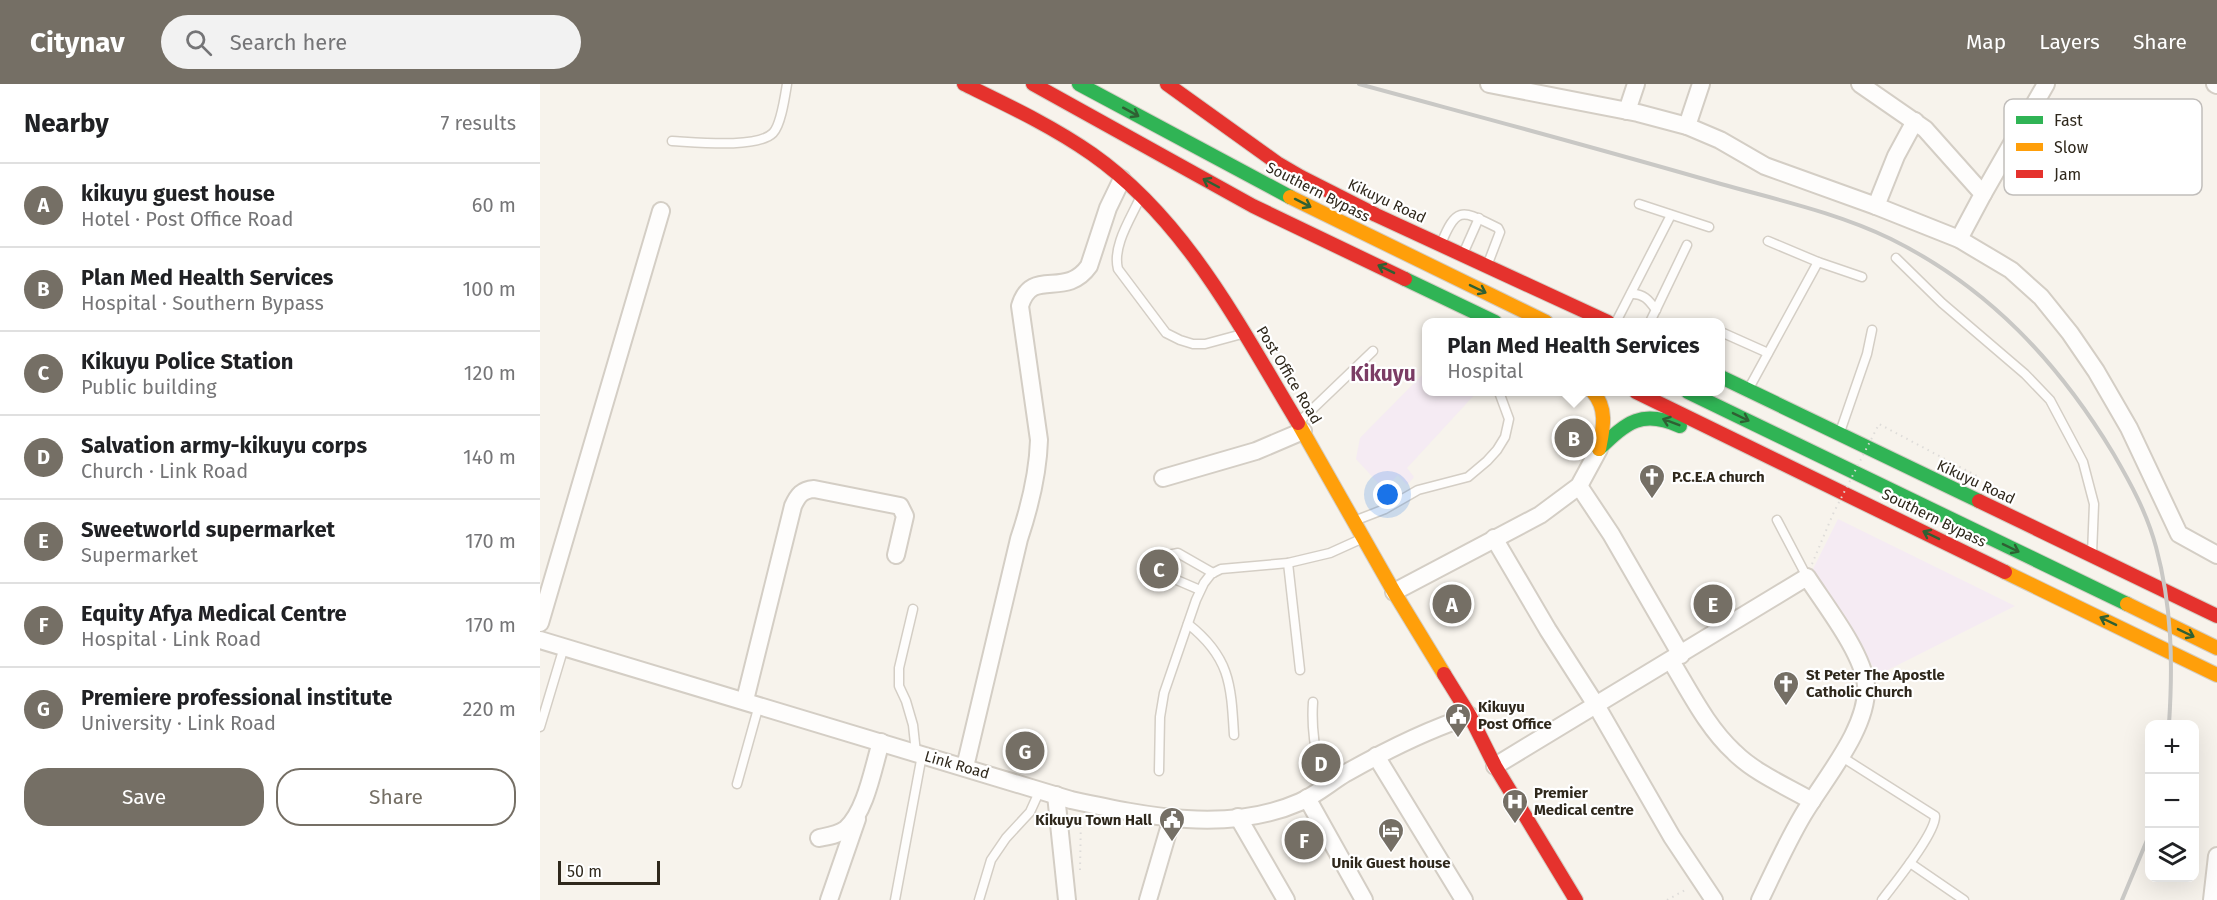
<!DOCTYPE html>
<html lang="en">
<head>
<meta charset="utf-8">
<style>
	body { margin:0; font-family:"Fira Sans",sans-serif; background:#f2f2f2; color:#202124 }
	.controls { position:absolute; right:18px; bottom:18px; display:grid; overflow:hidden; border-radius:12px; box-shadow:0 6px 24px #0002 }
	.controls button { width:54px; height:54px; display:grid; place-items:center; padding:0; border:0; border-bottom:2px solid #e0e0e0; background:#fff; color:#202124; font:30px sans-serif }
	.scale { position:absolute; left:18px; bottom:15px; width:102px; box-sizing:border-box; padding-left:6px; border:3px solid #2f281c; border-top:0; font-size:16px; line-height:21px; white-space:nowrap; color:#2f281c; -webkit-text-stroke:4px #fff; paint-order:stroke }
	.you { position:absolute; left:848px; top:411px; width:21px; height:21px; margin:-15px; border:4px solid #fff; border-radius:50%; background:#1a73e8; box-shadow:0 0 0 9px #1a73e833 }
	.badge { display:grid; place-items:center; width:39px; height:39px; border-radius:50%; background:#756f65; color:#fff; font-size:20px; font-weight:700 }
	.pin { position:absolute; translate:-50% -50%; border:3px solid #fff; box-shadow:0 2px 6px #0006 }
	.popup { position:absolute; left:882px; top:234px; width:303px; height:78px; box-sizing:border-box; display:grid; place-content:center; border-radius:12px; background:#fff; filter:drop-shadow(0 2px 4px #0005); font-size:20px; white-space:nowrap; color:#757577 }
	.popup b { font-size:22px; color:#202124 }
	.popup::after { content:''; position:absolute; left:50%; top:100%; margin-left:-12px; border:12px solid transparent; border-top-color:#fff }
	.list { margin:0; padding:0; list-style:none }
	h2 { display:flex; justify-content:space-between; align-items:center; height:78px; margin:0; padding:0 24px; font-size:26px }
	h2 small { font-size:20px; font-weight:400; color:#757577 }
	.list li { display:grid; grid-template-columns:39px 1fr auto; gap:18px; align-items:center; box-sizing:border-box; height:84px; padding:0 24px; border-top:2px solid #e0e0e0 }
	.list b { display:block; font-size:22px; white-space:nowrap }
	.list p { margin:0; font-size:20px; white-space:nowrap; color:#757577 }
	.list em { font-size:20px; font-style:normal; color:#757577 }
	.actions { display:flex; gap:12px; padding:18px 24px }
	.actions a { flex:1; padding:14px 0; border:2px solid #756f65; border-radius:24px; text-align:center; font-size:21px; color:#756f65 }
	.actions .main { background:#756f65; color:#fff }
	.icon { flex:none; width:33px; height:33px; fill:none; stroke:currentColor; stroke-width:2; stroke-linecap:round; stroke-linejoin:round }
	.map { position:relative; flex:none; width:1677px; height:816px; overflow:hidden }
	header { display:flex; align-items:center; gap:36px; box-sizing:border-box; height:84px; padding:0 30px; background:#756f65; color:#fff }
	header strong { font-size:28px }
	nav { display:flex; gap:33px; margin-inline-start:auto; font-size:21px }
	.search { width:420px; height:54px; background:#f2f2f2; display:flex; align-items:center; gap:15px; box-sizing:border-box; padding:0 21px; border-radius:33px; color:#757577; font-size:22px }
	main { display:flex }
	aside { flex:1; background:#fff }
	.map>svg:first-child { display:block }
	.commercial { fill:#f5ebf3 }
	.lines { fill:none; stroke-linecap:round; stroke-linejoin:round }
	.lane-casing { stroke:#d4cec5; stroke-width:11 }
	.street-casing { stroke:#d4cec5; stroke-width:20 }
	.fast-casing { stroke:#d4cec5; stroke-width:16 }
	.slow-casing { stroke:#d4cec5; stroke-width:16 }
	.jam-casing { stroke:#d4cec5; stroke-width:16 }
	.path { stroke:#dedcd9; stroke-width:2; stroke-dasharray:1.5 4.5; stroke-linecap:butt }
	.lane { stroke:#fefdfc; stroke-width:8 }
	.street { stroke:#fefdfc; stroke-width:16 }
	.fast { stroke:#30b455; stroke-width:14 }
	.slow { stroke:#ff9f0a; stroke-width:14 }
	.jam { stroke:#e5322d; stroke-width:14 }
	.rail { stroke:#c9c8c5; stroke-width:4 }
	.path-bridge { stroke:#dedcd9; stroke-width:2; stroke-dasharray:1.5 4.5; stroke-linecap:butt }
	.oneway { stroke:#2f6033 }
	.labels { text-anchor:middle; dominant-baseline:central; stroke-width:4.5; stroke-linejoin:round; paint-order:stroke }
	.street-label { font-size:15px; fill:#2f281c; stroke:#fff }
	.poi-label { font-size:15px; font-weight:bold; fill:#2f281c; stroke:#fff; text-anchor:start }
	.district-label { font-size:21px; font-weight:bold; fill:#7b3d65; stroke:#fff }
	.key { fill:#fff; stroke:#c1bebb; stroke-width:1.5 }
	.key-label { font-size:16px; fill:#2f281c }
</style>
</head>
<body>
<header>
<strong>Citynav</strong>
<div class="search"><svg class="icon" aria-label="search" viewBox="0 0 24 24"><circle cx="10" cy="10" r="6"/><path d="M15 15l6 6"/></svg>Search here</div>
<nav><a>Map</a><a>Layers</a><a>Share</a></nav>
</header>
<main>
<aside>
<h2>Nearby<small>7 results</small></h2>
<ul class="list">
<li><span class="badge">A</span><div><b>kikuyu guest house</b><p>Hotel · Post Office Road</p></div><em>60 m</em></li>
<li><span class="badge">B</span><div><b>Plan Med Health Services</b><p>Hospital · Southern Bypass</p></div><em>100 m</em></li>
<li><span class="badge">C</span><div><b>Kikuyu Police Station</b><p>Public building</p></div><em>120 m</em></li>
<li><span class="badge">D</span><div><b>Salvation army-kikuyu corps</b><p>Church · Link Road</p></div><em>140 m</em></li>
<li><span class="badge">E</span><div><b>Sweetworld supermarket</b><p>Supermarket</p></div><em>170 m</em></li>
<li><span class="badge">F</span><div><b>Equity Afya Medical Centre</b><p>Hospital · Link Road</p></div><em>170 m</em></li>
<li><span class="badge">G</span><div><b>Premiere professional institute</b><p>University · Link Road</p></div><em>220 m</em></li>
</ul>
<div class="actions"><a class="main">Save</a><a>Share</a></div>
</aside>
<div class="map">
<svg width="1677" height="816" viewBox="0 0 1677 816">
	<rect width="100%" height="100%" fill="#f7f3ec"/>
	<g class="commercial">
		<path d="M887 286V308H937L867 384 874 393 867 401 858 391 850 399 840 401 816 375 820 354Z"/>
		<path d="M1298 435 1475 522 1338 591 1273 485Z"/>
	</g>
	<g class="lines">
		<defs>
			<g id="lane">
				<path d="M132 57C154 58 217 65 233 49 241 41 245 12 247 0"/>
				<path d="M600 114C591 134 572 162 578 185L626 249 640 256 653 260H665L702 250"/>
				<path d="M1099 120 1169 143"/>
				<path d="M1228 157 1278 178"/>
				<path d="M901 160C917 120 923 127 958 144L960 148 947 182"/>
				<path d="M923 170 939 134"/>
				<path d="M1356 174 1402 219 1485 290 1510 316 1543 378 1554 420 1552 470"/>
				<path d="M1091 210C1103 209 1109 216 1116 226"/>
				<path d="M1076 238 1131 131"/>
				<path d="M1110 238 1147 161"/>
				<path d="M1181 248 1228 269"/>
				<path d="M1208 306 1278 178 1322 193"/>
				<path d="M760 337 833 267"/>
				<path d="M1300 348 1327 270 1332 246"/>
				<path d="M1237 436 1267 493"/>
				<path d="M814 437 845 425 878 406 928 393 947 377 957 366 965 353 969 335 959 308"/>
				<path d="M748 479 760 586"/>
				<path d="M660 506 625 491 622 483 628 471 638 469 673 489"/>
				<path d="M373 525 359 584V602L366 617 373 641 376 669"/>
				<path d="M648 540C690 573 691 600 694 651"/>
				<path d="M773 618C771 648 775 673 786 701"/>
				<path d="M0 643 24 563"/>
				<path d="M1302 673 1395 732C1396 749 1354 800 1342 816"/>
				<path d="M619 687 620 633 624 609 656 516 664 499 671 490 681 485 748 479 790 469 821 455"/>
				<path d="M197 700 219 621"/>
				<path d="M1370 779 1424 816"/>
				<path d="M355 816 382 671"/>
				<path d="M439 816 451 776 466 754 490 728 500 706"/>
			</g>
			<g id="street">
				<path d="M949 0 1098 29 1147 42 1180 56 1225 82 1336 122 1419 155 1471 186 1501 213 1530 249 1556 287 1589 344 1639 450 1677 471"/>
				<path d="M1320 0 1385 45 1443 110 1419 155"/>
				<path d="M1675 0 1677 1"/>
				<path d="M1087 27 1096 0"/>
				<path d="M1147 42 1161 0"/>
				<path d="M1443 110 1506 0"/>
				<path d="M1336 122 1356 72 1375 37"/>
				<path d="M623 394 716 367 763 347"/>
				<path d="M1039 402 1071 450 1141 571"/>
				<path d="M954 454 1008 546 1056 621 1132 753 1174 816"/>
				<path d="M854 508 1000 431 1039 402 1059 365"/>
				<path d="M0 539 121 127"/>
				<path d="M0 556 531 716C605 732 687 750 760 718 776 711 791 698 806 689 845 667 886 646 930 632"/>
				<path d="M1131 577C1150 608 1167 643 1194 668 1215 689 1246 702 1272 717"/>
				<path d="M205 616 253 422C258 411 262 406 274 405L360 422 365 432 356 471"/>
				<path d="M836 672 924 816"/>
				<path d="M955 682 1267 493C1285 521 1323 569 1326 601 1329 644 1284 695 1263 731 1247 758 1234 787 1220 816"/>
				<path d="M425 683 479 455C490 422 498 391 499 356L480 222C492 182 525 216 549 182L568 124 582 95"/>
				<path d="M516 711 527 816"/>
				<path d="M767 714 824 816"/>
				<path d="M698 733 746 816"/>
				<path d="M279 754C289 752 298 751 306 745 326 727 333 684 341 658"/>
				<path d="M289 816 317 735"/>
				<path d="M608 816 632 734"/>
				<path d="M1672 816 1677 772"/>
			</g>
			<g id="fast">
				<path d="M539 0 750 113"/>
				<path d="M865 195 955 238"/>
				<path d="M1181 293 1439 417"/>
				<path d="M1148 308 1587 520"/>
				<path d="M1059 365C1087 338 1102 325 1140 342"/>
			</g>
			<g id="slow">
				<path d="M750 113 1006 238"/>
				<path d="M1053 308C1068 325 1063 345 1059 365"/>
				<path d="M758 339 854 508 904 590"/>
				<path d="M1465 488 1677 591"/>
				<path d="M1587 520 1677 564"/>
			</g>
			<g id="jam">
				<path d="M424 0C467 21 512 42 552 70 646 136 700 243 758 339"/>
				<path d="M493 0 713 122 865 195"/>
				<path d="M627 0 737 79 761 93 836 131 1068 238"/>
				<path d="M1096 308 1465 488"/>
				<path d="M1439 417 1677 532"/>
				<path d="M904 590 930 632 955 682 1036 816"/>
			</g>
		</defs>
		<use href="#lane" class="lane-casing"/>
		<use href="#street" class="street-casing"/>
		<use href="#fast" class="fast-casing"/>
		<use href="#slow" class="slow-casing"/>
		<use href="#jam" class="jam-casing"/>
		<g class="path">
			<path d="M1272 480 1293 430"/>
			<path d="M540 786 541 732"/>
			<path d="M1127 816 1147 805"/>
		</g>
		<use href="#lane" class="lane"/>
		<use href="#street" class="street"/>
		<use href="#fast" class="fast"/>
		<use href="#slow" class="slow"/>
		<use href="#jam" class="jam"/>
		<g class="rail">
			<path d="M819 0C940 33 1061 65 1181 100 1238 116 1298 129 1351 155 1448 203 1518 278 1573 369 1590 398 1607 429 1616 463 1632 522 1633 580 1629 640"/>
			<path d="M1582 816 1610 749"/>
		</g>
		<path class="path-bridge" d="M1293 430 1339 340 1437 392"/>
	</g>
	<defs><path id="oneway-shaft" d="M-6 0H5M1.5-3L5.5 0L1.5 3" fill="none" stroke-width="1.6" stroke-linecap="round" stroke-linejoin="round" transform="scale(1.5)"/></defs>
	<g class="oneway">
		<use href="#oneway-shaft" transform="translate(591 28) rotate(29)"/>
		<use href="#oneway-shaft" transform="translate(671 99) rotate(-152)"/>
		<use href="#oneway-shaft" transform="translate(763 119) rotate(27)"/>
		<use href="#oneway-shaft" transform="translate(846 185) rotate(-154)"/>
		<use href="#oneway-shaft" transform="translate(938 205) rotate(26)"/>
		<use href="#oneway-shaft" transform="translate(1201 333) rotate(26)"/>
		<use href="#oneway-shaft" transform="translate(1131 338) rotate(-159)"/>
		<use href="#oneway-shaft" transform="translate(1391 451) rotate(-154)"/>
		<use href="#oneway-shaft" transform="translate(1471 464) rotate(26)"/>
		<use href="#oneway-shaft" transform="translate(1568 537) rotate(-154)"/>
		<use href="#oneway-shaft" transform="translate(1646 549) rotate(26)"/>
	</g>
	<defs>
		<symbol id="church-pin" viewBox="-11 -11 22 30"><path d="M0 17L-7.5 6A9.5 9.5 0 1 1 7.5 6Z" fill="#756f65" stroke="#fff"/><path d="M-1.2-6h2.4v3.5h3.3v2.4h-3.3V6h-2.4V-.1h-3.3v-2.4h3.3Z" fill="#fff"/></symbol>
		<symbol id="civic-pin" viewBox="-11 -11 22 30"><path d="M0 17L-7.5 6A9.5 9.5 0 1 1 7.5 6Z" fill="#756f65" stroke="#fff"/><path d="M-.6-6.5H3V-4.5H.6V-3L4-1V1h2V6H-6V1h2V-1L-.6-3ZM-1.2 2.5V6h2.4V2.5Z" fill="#fff"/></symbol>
		<symbol id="hospital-pin" viewBox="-11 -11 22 30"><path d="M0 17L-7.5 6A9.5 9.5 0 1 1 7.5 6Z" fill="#756f65" stroke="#fff"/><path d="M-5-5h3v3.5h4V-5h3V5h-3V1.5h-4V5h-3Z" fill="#fff"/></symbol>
		<symbol id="hotel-pin" viewBox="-11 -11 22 30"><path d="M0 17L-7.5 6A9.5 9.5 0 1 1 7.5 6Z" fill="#756f65" stroke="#fff"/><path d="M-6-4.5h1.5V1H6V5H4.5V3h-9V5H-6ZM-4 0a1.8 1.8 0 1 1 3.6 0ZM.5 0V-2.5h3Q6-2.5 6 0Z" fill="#fff"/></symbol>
	</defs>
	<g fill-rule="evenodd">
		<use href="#church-pin" x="1097" y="378" width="30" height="40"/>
		<use href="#church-pin" x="1231" y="585" width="30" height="40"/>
		<use href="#civic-pin" x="903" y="617" width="30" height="40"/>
		<use href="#hospital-pin" x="960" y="703" width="30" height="40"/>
		<use href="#civic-pin" x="617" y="721" width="30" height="40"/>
		<use href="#hotel-pin" x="836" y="732" width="30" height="40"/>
	</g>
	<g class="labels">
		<g class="street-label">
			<text transform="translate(778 108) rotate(27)">Southern Bypass</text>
			<text transform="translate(847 117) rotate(25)">Kikuyu Road</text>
			<text transform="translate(749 291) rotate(59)">Post Office Road</text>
			<text transform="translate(1436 398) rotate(25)">Kikuyu Road</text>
			<text transform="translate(1394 434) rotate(26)">Southern Bypass</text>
			<text transform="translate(417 681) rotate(16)">Link Road</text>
		</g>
		<g class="poi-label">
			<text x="1132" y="393">P.C.E.A church</text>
			<text x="1266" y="591">St Peter The Apostle<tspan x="1266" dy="17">Catholic Church</tspan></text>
			<text x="938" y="623">Kikuyu<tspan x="938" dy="17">Post Office</tspan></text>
			<text x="994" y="709">Premier<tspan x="994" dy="17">Medical centre</tspan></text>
			<text x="612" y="736" text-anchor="end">Kikuyu Town Hall</text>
			<text x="851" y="779" text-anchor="middle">Unik Guest house</text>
		</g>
		<g class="district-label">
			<text x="843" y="290">Kikuyu</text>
		</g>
	</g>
	<rect x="1464" y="15" width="198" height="96" rx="9" class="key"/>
	<rect x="1476" y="32" width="27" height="8" fill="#30b455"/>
	<rect x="1476" y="59" width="27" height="8" fill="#ff9f0a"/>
	<rect x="1476" y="86" width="27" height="8" fill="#e5322d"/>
	<g class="key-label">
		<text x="1514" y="42">Fast</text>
		<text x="1514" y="69">Slow</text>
		<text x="1514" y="96">Jam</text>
	</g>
</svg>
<div class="controls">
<button>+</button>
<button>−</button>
<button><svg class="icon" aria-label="layers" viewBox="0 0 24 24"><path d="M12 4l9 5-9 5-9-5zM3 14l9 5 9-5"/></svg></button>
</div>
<div class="scale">50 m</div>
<div class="you"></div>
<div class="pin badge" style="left:912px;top:520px">A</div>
<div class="pin badge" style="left:1034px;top:354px">B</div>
<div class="popup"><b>Plan Med Health Services</b>Hospital</div>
<div class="pin badge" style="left:619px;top:485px">C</div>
<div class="pin badge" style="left:781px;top:679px">D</div>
<div class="pin badge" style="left:1173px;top:520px">E</div>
<div class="pin badge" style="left:764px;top:756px">F</div>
<div class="pin badge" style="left:485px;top:667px">G</div>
</div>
</main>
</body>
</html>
